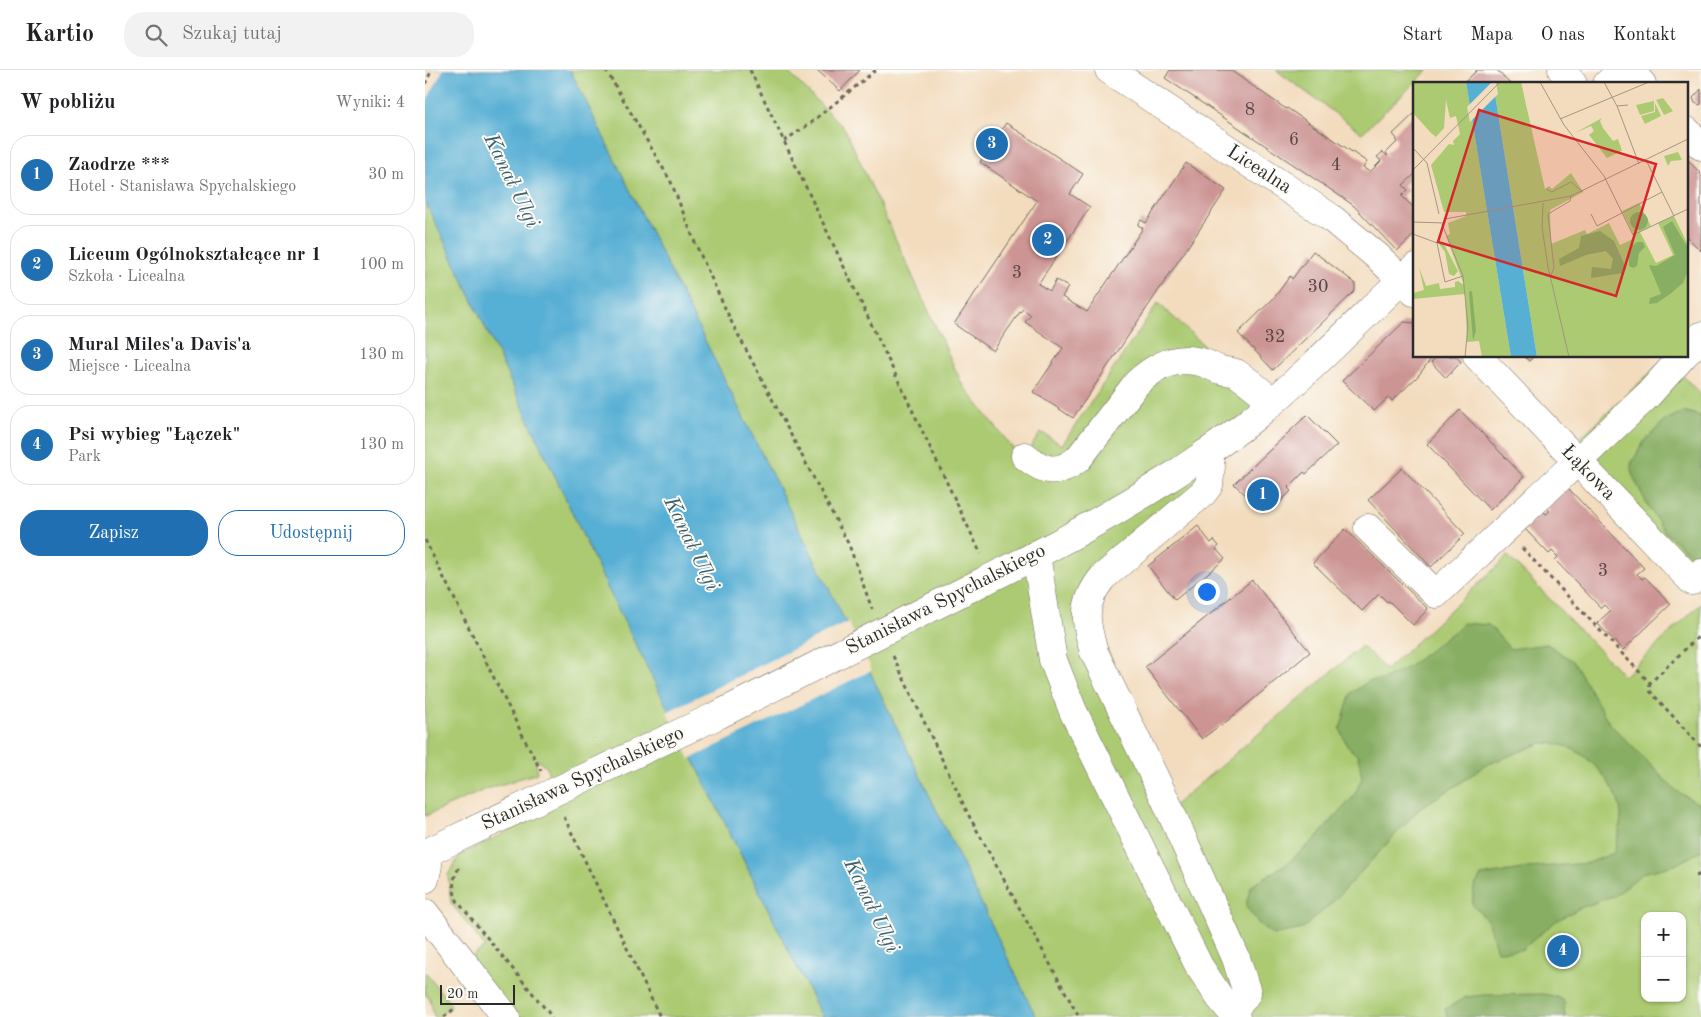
<!DOCTYPE html>
<html lang="pl">
<head>
<meta charset="utf-8">
<style>
	body { margin:0; font-family:"Old Standard TT",serif; background:#f2f2f2; color:#202124 }
	.controls { position:absolute; right:15px; bottom:15px; display:grid; overflow:hidden; border-radius:10px; box-shadow:0 1px 4px #0004 }
	.controls button { width:45px; height:45px; display:grid; place-items:center; padding:0; border:0; border-bottom:1px solid #e0e0e0; background:#fff; color:#202124; font:25px sans-serif }
	.scale { position:absolute; left:15px; bottom:12px; width:75px; box-sizing:border-box; padding-left:5px; border:2px solid #2b2b2b; border-top:0; font-size:14px; line-height:18px; white-space:nowrap; color:#2b2b2b; -webkit-text-stroke:4px #fdfcf7; paint-order:stroke }
	.you { position:absolute; left:781px; top:521px; width:18px; height:18px; margin:-12px; border:4px solid #fff; border-radius:50%; background:#1a73e8; box-shadow:0 0 0 8px #1a73e833 }
	.badge { display:grid; place-items:center; width:32px; height:32px; border-radius:50%; background:#1f6fb2; color:#fff; font-size:16px; font-weight:700 }
	.pin { position:absolute; translate:-50% -50%; border:2px solid #fff; box-shadow:0 1px 5px #0006 }
	.list { margin:0; padding:0; list-style:none }
	h2 { display:flex; justify-content:space-between; align-items:center; height:65px; margin:0; padding:0 20px; font-size:21px }
	h2 small { font-size:16px; font-weight:400; color:#757577 }
	.list li { display:grid; grid-template-columns:32px 1fr auto; gap:15px; align-items:center; box-sizing:border-box; height:80px; margin:0 10px 10px; padding:0 10px; border:1px solid #e0e0e0; border-radius:20px }
	.list b { display:block; font-size:19px; white-space:nowrap }
	.list p { margin:0; font-size:16px; white-space:nowrap; color:#757577 }
	.list em { font-size:16px; font-style:normal; color:#757577 }
	.actions { display:flex; gap:10px; padding:15px 20px }
	.actions a { flex:1; padding:11px 0; border:1px solid #1f6fb2; border-radius:20px; text-align:center; font-size:18px; color:#1f6fb2 }
	.actions .main { background:#1f6fb2; color:#fff }
	.icon { flex:none; width:28px; height:28px; fill:none; stroke:currentColor; stroke-width:2; stroke-linecap:round; stroke-linejoin:round }
	.map { position:relative; flex:none; width:1276px; height:947px; overflow:hidden }
	header { display:flex; align-items:center; gap:30px; box-sizing:border-box; height:70px; padding:0 25px; background:#fff; border-bottom:1px solid #e0e0e0 }
	header strong { font-size:24px }
	nav { display:flex; gap:28px; margin-inline-start:auto; font-size:18px }
	.search { width:350px; height:45px; background:#f2f2f2; display:flex; align-items:center; gap:12px; box-sizing:border-box; padding:0 18px; border-radius:20px; color:#757577; font-size:19px }
	main { display:flex }
	aside { flex:1; background:#fff }
	.map>svg:first-child { display:block }
	.green { fill:#abca72; stroke:#6b7a4e; fill-rule:evenodd }
	.forest { fill:#88ae64; stroke:#5a6c48 }
	.water { fill:#57afd4; stroke:#416d80 }
	.pier { fill:#f3dcbe }
	.building { fill:#cc9594 }
	.lines { fill:none; stroke-linecap:round; stroke-linejoin:round }
	.minor-casing { stroke:#71695e; stroke-width:29 }
	.path { stroke:#71695e; stroke-width:3; stroke-dasharray:4 4; stroke-linecap:butt }
	.minor { stroke:#fff; stroke-width:28 }
	.minor-bridge-casing { stroke:#71695e; stroke-width:29; stroke-linecap:butt }
	.minor-bridge { stroke:#fff; stroke-width:28 }
	.labels { text-anchor:middle; dominant-baseline:central; stroke-width:4; stroke-linejoin:round; paint-order:stroke }
	.number-label { font-size:18px; fill:#534645 }
	.street-label { font-size:20px; fill:#2b2b2b; stroke:#fdfcf7 }
	.water-label { font-size:21px; font-style:italic; fill:#3d606f; stroke:#fdfcf7 }
	.inset-road { fill:none; stroke:#a39583; stroke-width:1 }
	.view { fill:#d62828; fill-opacity:0.15; stroke:#d62828; stroke-width:2.5 }
	.inset-edge { fill:none; stroke:#2b2b2b; stroke-width:2.5 }
</style>
</head>
<body>
<header>
<strong>Kartio</strong>
<div class="search"><svg class="icon" aria-label="search" viewBox="0 0 24 24"><circle cx="10" cy="10" r="6"/><path d="M15 15l6 6"/></svg>Szukaj tutaj</div>
<nav><a>Start</a><a>Mapa</a><a>O nas</a><a>Kontakt</a></nav>
</header>
<main>
<aside>
<h2>W pobliżu<small>Wyniki: 4</small></h2>
<ul class="list">
<li><span class="badge">1</span><div><b>Zaodrze ***</b><p>Hotel · Stanisława Spychalskiego</p></div><em>30 m</em></li>
<li><span class="badge">2</span><div><b>Liceum Ogólnokształcące nr 1</b><p>Szkoła · Licealna</p></div><em>100 m</em></li>
<li><span class="badge">3</span><div><b>Mural Miles'a Davis'a</b><p>Miejsce · Licealna</p></div><em>130 m</em></li>
<li><span class="badge">4</span><div><b>Psi wybieg &quot;Łączek&quot;</b><p>Park</p></div><em>130 m</em></li>
</ul>
<div class="actions"><a class="main">Zapisz</a><a>Udostępnij</a></div>
</aside>
<div class="map">
<svg width="1276" height="947" viewBox="0 0 1276 947">
	<rect width="100%" height="100%" fill="#fdfcf7"/>
	<filter id="ink" filterUnits="userSpaceOnUse"><feTurbulence type="fractalNoise" baseFrequency=".02" numOctaves="2"/><feDisplacementMap in="SourceGraphic" scale="10" xChannelSelector="R" yChannelSelector="G"/><feConvolveMatrix kernelMatrix="1 2 1 2 8 2 1 2 1" color-interpolation-filters="sRGB"/></filter>
	<filter id="wash" filterUnits="userSpaceOnUse"><feTurbulence type="fractalNoise" baseFrequency=".0096" numOctaves="4" result="noise"/><feDisplacementMap in="SourceGraphic" scale="20" xChannelSelector="R" yChannelSelector="G"/><feGaussianBlur stdDeviation="1.12" result="paint"/><feColorMatrix in="noise" values="0 0 0 0 0 0 0 0 0 0 0 0 0 0 0 0 0 1.4 0 .05"/><feComposite in="paint" operator="in"/></filter>
	<g filter="url(#wash)">
		<rect width="100%" height="100%" fill="#f3dcbe"/>
		<g class="green">
			<path d="M145 0H361L420 59 537 314 597 390 616 362 637 375 733 233 809 303 847 331 786 396 664 532 745 739 937 576 961 600 1083 486 1199 606 1276 534V947H611L432 575ZM1220 846H1257V928H1220Z"/>
			<path d="M851 0H1003L937 63Z"/>
			<path d="M0 131 47 229 184 521 397 947H81L38 892 60 877 26 833 23 805 35 785 127 740V723L122 697 111 689 112 703 59 720 0 746Z"/>
			<path d="M1241 288 1276 325V521L1141 381Z"/>
			<path d="M0 902 27 936 14 947H9L5 928 0 925Z"/>
		</g>
		<g class="forest">
			<path d="M1259 341 1276 346V488H1269L1239 461 1223 436 1207 404 1206 394 1218 373 1239 351Z"/>
			<path d="M1038 553 1064 555 1085 579 1122 574 1149 592 1184 653 1250 720 1276 735V781L1250 795 1218 803 1191 825 1155 838 1131 851 1096 880 1072 881 1062 850 1047 834 1049 817 1056 806 1103 798 1163 793 1189 783C1191 772 1196 757 1196 745 1196 723 1170 691 1151 681 1141 675 1128 673 1117 673L1059 696 1034 714 996 737 907 833 877 859 848 865 834 854 821 836 825 817 865 791 889 770 929 726 937 708 933 686 922 676 915 659 926 623 944 611 958 610 983 597 1031 560Z"/>
			<path d="M1118 924 1129 926 1139 931 1140 947H1023L1020 939 1041 927 1059 925Z"/>
		</g>
		<path class="water" d="M0 0H145L432 575 611 947H397L184 521 47 229 0 131Z"/>
		<g class="pier">
			<path d="M0 0H18L0 34Z"/>
			<path d="M423 552 447 600 265 689 242 642Z"/>
		</g>
		<g id="blocks">
			<g class="building">
				<path d="M392 0H435L415 21Z"/>
				<path d="M745 0H805L861 39 862 38 942 92 938 98 945 102 956 91 952 87 958 82 962 86 963 85 961 83 972 72 971 71 972 69 968 64 990 43V104L978 115 983 120 977 126 990 139V164L972 181 929 136 918 128 740 8Z"/>
				<path d="M1052 0H1072L1085 14H1034L1036 12 1038 14Z"/>
				<path d="M1276 19V34L1275 35 1270 33 1268 28Z"/>
				<path d="M581 53 658 104 645 124 665 137 613 214 625 221 631 210 643 217 637 227 662 242 718 158 713 155 716 150 721 153 761 93 801 120 648 348 608 322 638 278 600 252 606 245 598 239 595 242 568 281 529 254 612 131 555 92Z"/>
				<path d="M1262 89 1276 104V181L1262 167Z"/>
				<path d="M888 181 930 213V221L848 300 813 263 849 228 865 206 867 209Z"/>
				<path d="M979 252 990 253V286H1008L993 306 967 331 964 327 949 341 917 311Z"/>
				<path d="M1013 286H1031L1036 292 1021 308 1006 292Z"/>
				<path d="M1099 286H1109L1104 291Z"/>
				<path d="M1035 340 1099 407 1065 440 1002 374Z"/>
				<path d="M882 345 912 375 881 404 879 402 863 418 866 421 856 431 853 427 838 441 809 414Z"/>
				<path d="M977 398 1040 464 1006 497 943 430Z"/>
				<path d="M1143 418 1219 498 1212 504 1217 509 1220 507 1246 534 1198 580 1172 553 1185 541 1179 535 1176 538 1130 490 1133 487 1127 481 1124 484 1100 459 1119 442 1121 444 1125 441 1122 438Z"/>
				<path d="M773 456 786 473 789 470 794 476 791 479 800 489 750 530 723 496Z"/>
				<path d="M920 459 1003 539 988 555 964 531 962 532 954 524 937 541 888 493Z"/>
				<path d="M827 510 885 582 796 656 795 655 777 669 720 597Z"/>
			</g>
		</g>
	</g>
	<g filter="url(#ink)">
		<use href="#blocks" fill-opacity="0" stroke="#71695e" stroke-width="1"/>
		<g class="lines">
			<defs>
				<g id="minor">
					<path d="M684 0 905 147 953 187 989 222"/>
					<path d="M1137 0 1148 14"/>
					<path d="M1205 0 1217 14"/>
					<path d="M1182 14 1197 0"/>
					<path d="M1262 61 1276 76"/>
					<path d="M1262 282 1276 266"/>
					<path d="M1052 286 1267 511 1276 503"/>
					<path d="M779 384 786 396 784 415 778 423 678 507C656 534 660 551 669 582L740 729 811 888 822 923 818 929 806 941"/>
					<path d="M600 386C619 402 633 405 653 389L712 313C732 294 755 284 782 294 786 296 791 299 796 300 801 302 806 301 811 303 824 311 836 322 847 331"/>
					<path d="M943 458 1011 524 1223 325 1258 286"/>
					<path d="M611 485 628 590 648 641 774 896 795 928 811 947"/>
					<path d="M559 511C626 479 690 443 752 403 775 387 798 372 820 355 880 307 934 250 990 197"/>
					<path d="M0 782 3 795 0 809"/>
					<path d="M1 783 127 723"/>
					<path d="M0 843 81 947"/>
				</g>
			</defs>
			<use href="#minor" class="minor-casing"/>
			<g class="path">
				<path d="M181 0 246 112 271 175 307 253 424 475 447 539"/>
				<path d="M325 0 556 484"/>
				<path d="M0 14 7 0"/>
				<path d="M359 71 383 55 451 0"/>
				<path d="M0 470 98 666 116 701"/>
				<path d="M1097 478 1225 613 1276 564"/>
				<path d="M468 586 543 744 654 947"/>
				<path d="M1225 613 1224 620 1276 677"/>
				<path d="M139 747 235 947"/>
				<path d="M34 798C27 809 27 821 33 832L127 947"/>
				<path d="M1271 806 1276 804"/>
				<path d="M19 947 29 939"/>
			</g>
			<use href="#minor" class="minor"/>
			<defs>
				<path id="minor-bridge" d="M127 723 293 645 559 511"/>
			</defs>
			<use href="#minor-bridge" class="minor-bridge-casing"/>
			<use href="#minor-bridge" class="minor-bridge"/>
		</g>
	</g>
	<g class="labels">
		<g class="number-label">
			<text x="825" y="40">8</text>
			<text x="869" y="70">6</text>
			<text x="911" y="95">4</text>
			<text x="592" y="203">3</text>
			<text x="893" y="217">30</text>
			<text x="850" y="267">32</text>
			<text x="1178" y="501">3</text>
		</g>
		<g class="street-label">
			<text transform="translate(834 100) rotate(33)">Licealna</text>
			<text transform="translate(1163 403) rotate(46)">Łąkowa</text>
			<text transform="translate(521 530) rotate(-27)">Stanisława Spychalskiego</text>
			<text transform="translate(158 709) rotate(-25)">Stanisława Spychalskiego</text>
		</g>
		<g class="water-label">
			<text transform="translate(86 111) rotate(64)">Kanał Ulgi</text>
			<text transform="translate(266 474) rotate(64)">Kanał Ulgi</text>
			<text transform="translate(446 836) rotate(64)">Kanał Ulgi</text>
		</g>
	</g>
	<g transform="translate(988 12)">
		<rect width="275" height="275" fill="#f3dcbe"/>
		<path d="M0 0H53L98 275H69L66 259 54 260 52 212 0 217V211L11 208 6 185 13 204 26 201 27 207 42 205V200L45 199 51 203 33 154 37 152 35 141 53 134V130H31L18 83 36 62 41 63 40 59 47 52 43 34 37 36 33 18 31 46 23 55 18 51 0 31ZM80 0H108L132 107 136 104 139 107 158 91 170 110 137 128 138 162 172 148 174 152 196 141 207 163 222 156 209 129 226 121 238 144 227 150 243 181 260 173 245 141 261 134 275 163V275H124ZM250 16 260 29 251 33 243 18ZM241 19V29L227 33 223 23ZM242 21 248 34 232 42 228 34 242 30ZM189 36 187 39 190 46 200 59 205 57 209 69 194 76 176 53 181 49 178 44 162 51ZM265 70 269 78 258 79 255 84 251 74ZM30 160 45 189 41 194 36 192 32 170 26 162Z" fill="#abca72"/>
		<path d="M217 139a9 9 0 1 1 18 0a9 9 0 1 1-18 0ZM259 139 275 166V188L270 201 257 212 244 221 236 222 237 216 248 212 236 183 243 184 262 173 250 145ZM187 149 201 159 213 186 210 191 178 196 179 185 198 187 200 177 193 169 173 173 147 184 146 177 166 166 168 154ZM224 160H230L232 165 226 171 224 184 220 186 216 184V173L219 164ZM59 209 63 249 60 258 56 210Z" fill="#88ae64"/>
		<path d="M53 0H80L124 275H98Z" fill="#57afd4"/>
		<path d="M79 0H83L85 12 57 40 54 25Z" fill="#f3dcbe"/>
		<path class="inset-road" d="M127 0 151 43 191 94 220 153 275 127M191 0 204 24 215 23M204 24 226 82M147 37 236 0M0 66 14 81 26 132M233 78 261 134M0 88 87 0M133 107 139 110 158 100 170 110M130 121 129 145 135 185 156 275M178 132 184 144 249 110M32 137 158 114 275 57M0 140 31 141M29 142 50 194 55 244 52 275M0 152 24 161 32 200 50 194M138 193 141 186 135 132 157 119 158 114"/>
		<path class="view" d="M66 28 243 82 203 214 25 160Z"/>
		<rect width="275" height="275" class="inset-edge"/>
	</g>
</svg>
<div class="controls">
<button>+</button>
<button>−</button>
</div>
<div class="scale">20 m</div>
<div class="you"></div>
<div class="pin badge" style="left:838px;top:425px">1</div>
<div class="pin badge" style="left:623px;top:170px">2</div>
<div class="pin badge" style="left:567px;top:74px">3</div>
<div class="pin badge" style="left:1138px;top:881px">4</div>
</div>
</main>
</body>
</html>
